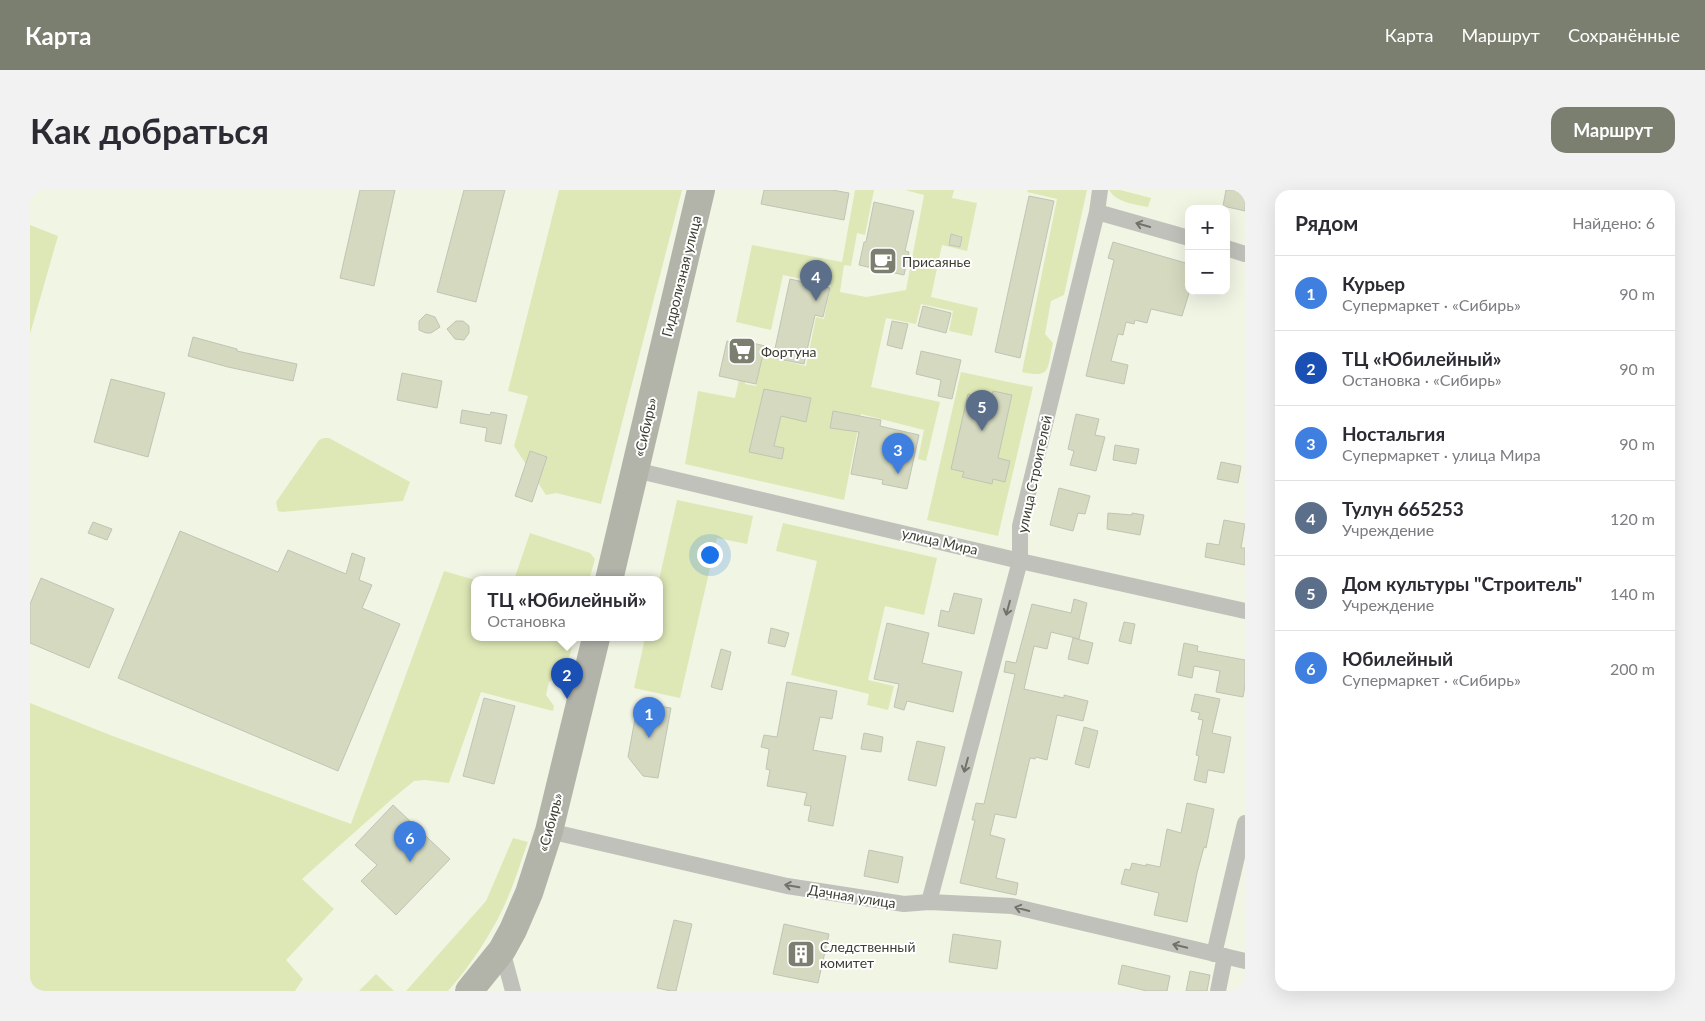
<!DOCTYPE html>
<html lang="ru">
<head>
<meta charset="utf-8">
<style>
	body { margin:0; font-family:Lato,sans-serif; background:#f2f2f3; color:#2b2b33 }
	.controls { position:absolute; right:15px; top:15px; display:grid; overflow:hidden; border-radius:10px; box-shadow:0 5px 20px #0002 }
	.controls button { width:45px; height:45px; display:grid; place-items:center; padding:0; border:0; border-bottom:1px solid #e1e1e2; background:#fff; color:#2b2b33; font:25px sans-serif }
	.you { position:absolute; left:679px; top:364px; width:18px; height:18px; margin:-12px; border:4px solid #fff; border-radius:50%; background:#1a73e8; box-shadow:0 0 0 8px #1a73e833 }
	.badge { display:grid; place-items:center; width:32px; height:32px; border-radius:50%; background:#7b7f70; color:#fff; font-size:16px; font-weight:700 }
	.pin { position:absolute; translate:-50% -41px; filter:drop-shadow(0 1px 2px #0008) }
	.pin::after { content:''; position:absolute; top:26px; width:18px; height:15px; background:inherit; clip-path:polygon(0 0,100% 0,50% 100%) }
	.popup { position:absolute; left:441px; top:386px; width:192px; height:65px; box-sizing:border-box; display:grid; place-content:center; border-radius:10px; background:#fff; filter:drop-shadow(0 1px 4px #0005); font-size:16px; white-space:nowrap; color:#7c7c81 }
	.popup b { font-size:19px; color:#2b2b33 }
	.popup::after { content:''; position:absolute; left:50%; top:100%; margin-left:-10px; border:10px solid transparent; border-top-color:#fff }
	.list { margin:0; padding:0; list-style:none }
	h2 { display:flex; justify-content:space-between; align-items:center; height:65px; margin:0; padding:0 20px; font-size:21px }
	h2 small { font-size:16px; font-weight:400; color:#7c7c81 }
	.list li { display:grid; grid-template-columns:32px 1fr auto; gap:15px; align-items:center; box-sizing:border-box; height:75px; padding:0 20px; border-top:1px solid #e1e1e2 }
	.list b { display:block; font-size:19px; white-space:nowrap }
	.list p { margin:0; font-size:16px; white-space:nowrap; color:#7c7c81 }
	.list em { font-size:16px; font-style:normal; color:#7c7c81 }
	.map { position:relative; flex:none; width:1215px; height:801px; overflow:hidden; border-radius:15px }
	header { display:flex; align-items:center; gap:30px; box-sizing:border-box; height:70px; padding:0 25px; background:#7b7f70; color:#fff }
	header strong { font-size:24px }
	nav { display:flex; gap:28px; margin-inline-start:auto; font-size:18px }
	.intro { display:flex; align-items:center; justify-content:space-between; box-sizing:border-box; height:120px; padding:0 30px }
	h1 { margin:0; font-size:35px }
	.button { padding:12px 22px; border-radius:15px; background:#7b7f70; color:#fff; font-size:18px; font-weight:700 }
	main { display:flex; gap:30px; padding:0 30px }
	aside { flex:1; background:#fff; border-radius:15px; box-shadow:0 5px 20px #0002 }
	.map>svg:first-child { display:block }
	.green { fill:#dee8b6; fill-rule:evenodd }
	.building { fill:#d4d9bf; stroke:#c0c4b6 }
	.lines { fill:none; stroke-linecap:round; stroke-linejoin:round }
	.street { stroke:#c0c1bb; stroke-width:16 }
	.highway { stroke:#b2b4aa; stroke-width:28 }
	.oneway { stroke:#717369 }
	.labels { text-anchor:middle; dominant-baseline:central; stroke-width:4; stroke-linejoin:round; paint-order:stroke }
	.poi-label { font-size:14px; fill:#3c3f32; stroke:#fff; text-anchor:start }
	.street-label { font-size:14px; fill:#3c3f32; stroke:#fff }
</style>
</head>
<body>
<header>
<strong>Карта</strong>
<nav><a>Карта</a><a>Маршрут</a><a>Сохранённые</a></nav>
</header>
<div class="intro"><h1>Как добраться</h1><a class="button">Маршрут</a></div>
<main>
<div class="map">
<svg width="1215" height="801" viewBox="0 0 1215 801">
	<rect width="100%" height="100%" fill="#f1f5e4"/>
	<g class="green">
		<path d="M529 0H652L571 314 526 303 516 305 484 256 498 206 478 201Z"/>
		<path d="M825 0H844L835 45 827 43 821 76 814 75 810 102 836 107 876 100 894 5 875 0H924L922 8 947 13 937 61 912 55 901 107 948 118 942 146 919 141 923 121 891 114 886 134 856 128 841 197 910 212 896 271 888 269 894 240 831 224 814 310 655 274 668 201 705 208 715 162 776 176 786 127 794 129 801 95 753 85 741 140 706 132 722 55 812 72ZM921 44 932 46 930 57 919 55ZM720 173 730 176 726 196 715 194ZM756 204 744 256 754 258 720 262ZM770 206 781 209 776 232 765 229ZM803 221 815 223 813 240 801 238Z"/>
		<path d="M998 0H1057L1034 105 1021 111 1015 144 1023 153C1017 178 1022 189 992 182L1027 9 997 2Z"/>
		<path d="M1079 0H1090L1121 8 1118 17C1104 14 1087 13 1079 0Z"/>
		<path d="M0 35 28 46 0 144Z"/>
		<path d="M931 182 1003 197 968 346 897 330Z"/>
		<path d="M294 248H299L380 292 373 311 252 322 248 321 246 312 289 250Z"/>
		<path d="M647 310 723 326 717 354 687 348 650 508 604 498 615 448H630L629 390Z"/>
		<path d="M753 333 907 368 894 425 855 416 838 490 864 496 858 520 837 515 839 504 761 485 787 371 746 361Z"/>
		<path d="M500 343 560 363 565 369 559 390H484Z"/>
		<path d="M414 381 445 390 444 448H544C539 469 538 479 519 492L516 505 524 516 523 521 451 502 419 593 395 590 384 591 362 609 272 689 304 719 256 770 273 789 265 801H0V513L80 545 321 634Z"/>
		<path d="M483 648 498 652C491 670 486 689 478 707 466 737 440 777 418 801H376L456 711Z"/>
		<path d="M346 784 364 801H329Z"/>
	</g>
	<g class="building">
		<path d="M330 0H365L344 96 310 88Z"/>
		<path d="M434 0H475L446 112 407 102Z"/>
		<path d="M734 0H802L819 3 814 30 731 14Z"/>
		<path d="M1196 0H1215V21L1193 16Z"/>
		<path d="M999 6 1024 11 990 168 965 162Z"/>
		<path d="M844 12 884 21 875 61 879 62 874 85 829 75 834 52H836Z"/>
		<path d="M921 44 932 47 930 57 919 55Z"/>
		<path d="M1083 52 1159 74V103L1152 126 1121 119 1117 133 1105 130 1104 134 1096 132 1093 145 1088 144 1081 171 1098 175 1094 194 1056 186 1084 70 1078 68Z"/>
		<path d="M760 89 800 98 793 127 785 125 774 174 743 168Z"/>
		<path d="M893 116 921 123 916 143 888 136Z"/>
		<path d="M396 124 405 127 410 137 401 143H396L389 140V131Z"/>
		<path d="M426 131H433L439 136V143L434 150 425 149 417 139Z"/>
		<path d="M862 131 878 134 872 159 857 155Z"/>
		<path d="M163 147 207 159V161L267 174 263 191 198 177 158 166Z"/>
		<path d="M697 151 713 155 714 151 735 156 726 194 689 186Z"/>
		<path d="M891 161 931 170 922 209 908 206 911 190 886 184Z"/>
		<path d="M372 183 412 191 407 218 367 210Z"/>
		<path d="M81 189 135 203 118 267 64 252Z"/>
		<path d="M734 199 781 208 776 232 751 226 744 256 754 258 752 269 719 262Z"/>
		<path d="M963 201 982 205 968 268 980 271 975 292 963 289 962 294 932 287 934 282 921 279 938 204 960 209Z"/>
		<path d="M432 220 460 225 461 222 477 225 471 254 455 251 457 238 430 233Z"/>
		<path d="M803 221 851 230 850 236 889 245 877 299 852 294 853 290 821 284 829 242 800 238Z"/>
		<path d="M1046 224 1069 229 1065 245 1075 247 1066 281 1040 275 1044 261 1038 259Z"/>
		<path d="M1085 255 1109 259 1106 274 1083 270Z"/>
		<path d="M500 261 517 267 502 312 485 306Z"/>
		<path d="M1191 272 1211 276 1208 293 1187 289Z"/>
		<path d="M1029 298 1060 306 1055 324 1048 323 1043 341 1020 335Z"/>
		<path d="M1078 323 1102 325V323L1114 325 1110 345 1077 339Z"/>
		<path d="M1194 330 1215 334 1211 358H1215V375L1175 367 1177 353 1189 355Z"/>
		<path d="M63 332 82 339 77 350 58 343Z"/>
		<path d="M150 341 248 382 258 360 316 384 322 363 335 368 329 390 342 395 332 418 370 434 308 581 88 488Z"/>
		<path d="M11 388 84 419 59 478 0 453V414Z"/>
		<path d="M924 403 952 409 944 444 908 436 911 420 919 422Z"/>
		<path d="M1044 409 1057 413 1049 449 1021 442 1017 459 1004 456 994 499 1034 508V505L1058 511 1053 531 1027 525 1017 570 1006 567 1005 569 1000 568 986 628 965 624 960 645 975 649 966 688 988 693 986 705 930 693 945 630H942L946 613 954 614 985 484 974 482 976 471 986 473 1002 414 1041 423Z"/>
		<path d="M1094 432 1105 434 1101 454 1089 451Z"/>
		<path d="M857 433 899 443 892 473 932 482 923 522 877 511 874 520 864 517 869 494 844 489Z"/>
		<path d="M741 438 759 443 755 457 738 453Z"/>
		<path d="M1043 448 1063 453 1058 474 1038 469Z"/>
		<path d="M1154 453 1168 456 1167 461 1215 470V495L1213 507 1186 502 1190 481 1164 476 1162 488 1148 485Z"/>
		<path d="M691 459 701 462 692 500 681 497Z"/>
		<path d="M757 492 807 501 802 529 790 527 783 560 816 566 803 636 778 631 781 616 774 615 777 603 737 596 740 580 736 579 739 559 731 557 734 545 747 547Z"/>
		<path d="M1165 504 1190 509 1182 543 1201 547 1194 583 1178 580 1176 593 1164 590 1169 566 1166 565 1173 530 1168 529 1170 523 1161 521Z"/>
		<path d="M454 508 485 516 464 594 433 586Z"/>
		<path d="M622 515 641 518 628 588 613 586 598 567 605 529Z"/>
		<path d="M1054 537 1068 541 1059 578 1045 574Z"/>
		<path d="M834 543 853 547 851 562 831 559Z"/>
		<path d="M887 551 915 557 906 596 878 590Z"/>
		<path d="M1157 613 1184 619 1176 658 1174 657 1167 683 1157 732 1124 725 1129 703 1091 694 1095 679 1100 680 1102 673 1116 676V674L1130 677 1137 639 1151 643Z"/>
		<path d="M363 615 420 669 366 725 331 691 347 675 325 655Z"/>
		<path d="M839 660 873 667 868 693 834 686Z"/>
		<path d="M644 730 662 734 646 801H641L627 798Z"/>
		<path d="M754 734 799 744 788 793 743 784Z"/>
		<path d="M923 744 971 751 967 779 919 772Z"/>
		<path d="M1092 775 1140 786 1137 801H1117L1088 794Z"/>
		<path d="M1160 781 1180 785 1177 801H1156Z"/>
	</g>
	<g class="lines">
		<g class="street">
			<path d="M1067 22 1159 48"/>
			<path d="M1196 58 1215 64"/>
			<path d="M605 280 990 371 1215 421"/>
			<path d="M519 641 757 696 874 714 899 712 982 716 1215 771"/>
			<path d="M899 712 990 371V336L1067 22 1070 0"/>
			<path d="M472 760 483 801"/>
			<path d="M1184 764 1215 633"/>
			<path d="M1188 801 1195 766"/>
		</g>
		<g class="highway">
			<path d="M579 390 671 0"/>
			<path d="M439 801 472 760 483 740 499 703 519 641 566 448"/>
		</g>
	</g>
	<defs><path id="oneway-shaft" d="M-6 0H5M1.5-3L5.5 0L1.5 3" fill="none" stroke-width="1.6" stroke-linecap="round" stroke-linejoin="round" transform="scale(1.25)"/></defs>
	<g class="oneway">
		<use href="#oneway-shaft" transform="translate(1113 35) rotate(-164)"/>
		<use href="#oneway-shaft" transform="translate(978 418) rotate(105)"/>
		<use href="#oneway-shaft" transform="translate(936 575) rotate(105)"/>
		<use href="#oneway-shaft" transform="translate(762 696) rotate(-170)"/>
		<use href="#oneway-shaft" transform="translate(992 719) rotate(-165)"/>
		<use href="#oneway-shaft" transform="translate(1150 756) rotate(-167)"/>
	</g>
	<defs>
		<symbol id="cafe-square" viewBox="-11 -11 22 22"><rect x="-9" y="-9" width="18" height="18" rx="4" fill="#7b7f70" stroke="#fff"/><path d="M-5.5-4.5H6V0H3Q3 3.5 0 3.5H-2.5Q-5.5 3.5-5.5 0ZM3-3.2v2h1.7v-2ZM-6 4.5H4V6H-6Z" fill="#fff"/></symbol>
		<symbol id="supermarket-square" viewBox="-11 -11 22 22"><rect x="-9" y="-9" width="18" height="18" rx="4" fill="#7b7f70" stroke="#fff"/><path d="M-6-5.5h2.5l.6 2H6L4.5 2H-2.5L-4.4-4H-6ZM-1.5 3.2a1.3 1.3 0 1 0 .1 0ZM3 3.2a1.3 1.3 0 1 0 .1 0Z" fill="#fff"/></symbol>
		<symbol id="building-square" viewBox="-11 -11 22 22"><rect x="-9" y="-9" width="18" height="18" rx="4" fill="#7b7f70" stroke="#fff"/><path d="M-4-6H4V6H1V3H-1V6H-4ZM-2.5-4.3h1.7v1.8h-1.7ZM.8-4.3h1.7v1.8H.8ZM-2.5-1h1.7V.8h-1.7ZM.8-1h1.7V.8H.8Z" fill="#fff"/></symbol>
	</defs>
	<g fill-rule="evenodd">
		<use href="#cafe-square" x="837" y="55" width="32" height="32"/>
		<use href="#supermarket-square" x="696" y="145" width="32" height="32"/>
		<use href="#building-square" x="755" y="748" width="32" height="32"/>
	</g>
	<g class="labels">
		<g class="poi-label">
			<text x="872" y="71">Присаянье</text>
			<text x="731" y="161">Фортуна</text>
			<text x="790" y="756">Следственный<tspan x="790" dy="16">комитет</tspan></text>
		</g>
		<g class="street-label">
			<text transform="translate(651 86) rotate(-76)">Гидролизная улица</text>
			<text transform="translate(615 237) rotate(-77)">«Сибирь»</text>
			<text transform="translate(1004 284) rotate(-78)">улица Строителей</text>
			<text transform="translate(910 351) rotate(13)">улица Мира</text>
			<text transform="translate(520 632) rotate(-75)">«Сибирь»</text>
			<text transform="translate(822 706) rotate(9)">Дачная улица</text>
		</g>
	</g>
</svg>
<div class="controls">
<button>+</button>
<button>−</button>
</div>
<div class="you"></div>
<div class="pin badge" style="left:619px;top:548px;background:#3f7fe0">1</div>
<div class="pin badge" style="left:537px;top:509px;background:#1a4fb4">2</div>
<div class="popup"><b>ТЦ «Юбилейный»</b>Остановка</div>
<div class="pin badge" style="left:868px;top:284px;background:#3f7fe0">3</div>
<div class="pin badge" style="left:786px;top:111px;background:#5c6f8a">4</div>
<div class="pin badge" style="left:952px;top:241px;background:#5c6f8a">5</div>
<div class="pin badge" style="left:380px;top:672px;background:#3f7fe0">6</div>
</div>
<aside>
<h2>Рядом<small>Найдено: 6</small></h2>
<ul class="list">
<li><span class="badge" style="background:#3f7fe0">1</span><div><b>Курьер</b><p>Супермаркет · «Сибирь»</p></div><em>90 m</em></li>
<li><span class="badge" style="background:#1a4fb4">2</span><div><b>ТЦ «Юбилейный»</b><p>Остановка · «Сибирь»</p></div><em>90 m</em></li>
<li><span class="badge" style="background:#3f7fe0">3</span><div><b>Ностальгия</b><p>Супермаркет · улица Мира</p></div><em>90 m</em></li>
<li><span class="badge" style="background:#5c6f8a">4</span><div><b>Тулун 665253</b><p>Учреждение</p></div><em>120 m</em></li>
<li><span class="badge" style="background:#5c6f8a">5</span><div><b>Дом культуры &quot;Строитель&quot;</b><p>Учреждение</p></div><em>140 m</em></li>
<li><span class="badge" style="background:#3f7fe0">6</span><div><b>Юбилейный</b><p>Супермаркет · «Сибирь»</p></div><em>200 m</em></li>
</ul>
</aside>
</main>
</body>
</html>
